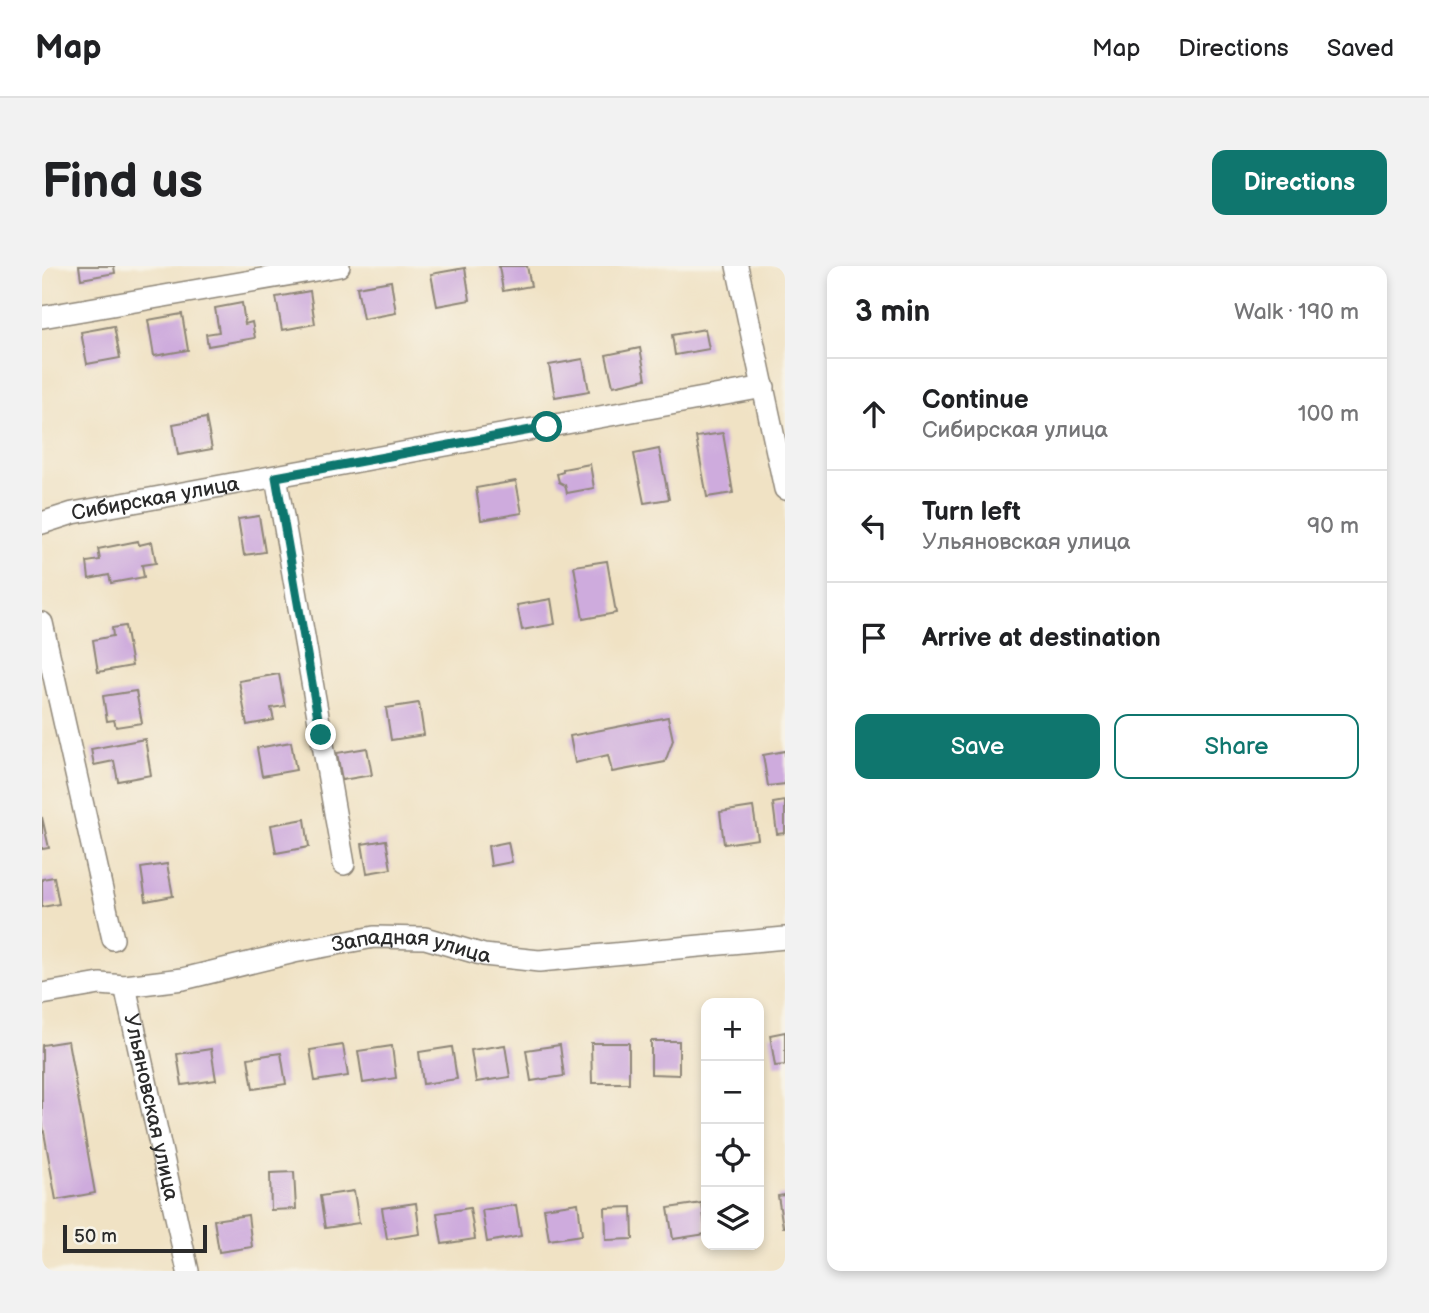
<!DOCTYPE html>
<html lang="en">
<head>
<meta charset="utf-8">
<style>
	body { margin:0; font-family:"Balsamiq Sans",sans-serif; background:#f2f2f2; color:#202124 }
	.controls { position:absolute; right:21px; bottom:21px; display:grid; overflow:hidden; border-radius:14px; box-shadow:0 4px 10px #0003 }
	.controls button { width:63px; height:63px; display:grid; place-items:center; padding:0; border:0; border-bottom:2px solid #e0e0e0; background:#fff; color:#202124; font:35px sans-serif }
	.scale { position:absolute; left:21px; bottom:18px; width:144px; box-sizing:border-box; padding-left:7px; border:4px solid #2b2b2b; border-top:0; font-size:19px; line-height:24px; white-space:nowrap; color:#2b2b2b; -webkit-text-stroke:5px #f7f3e8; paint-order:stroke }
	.stop { position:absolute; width:21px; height:21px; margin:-16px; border:5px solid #0f766e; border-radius:50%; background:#fff }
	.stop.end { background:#0f766e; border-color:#fff; box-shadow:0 2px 7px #0008 }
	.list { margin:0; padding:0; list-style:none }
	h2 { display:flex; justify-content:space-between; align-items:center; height:91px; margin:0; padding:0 28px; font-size:30px }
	h2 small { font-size:23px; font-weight:400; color:#757577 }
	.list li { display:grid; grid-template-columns:46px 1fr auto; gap:21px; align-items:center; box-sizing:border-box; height:112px; padding:0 28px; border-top:2px solid #e0e0e0 }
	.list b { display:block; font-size:26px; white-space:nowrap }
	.list p { margin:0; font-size:23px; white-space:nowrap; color:#757577 }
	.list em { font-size:23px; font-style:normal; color:#757577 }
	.actions { display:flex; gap:14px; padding:21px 28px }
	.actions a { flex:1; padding:16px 0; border:2px solid #0f766e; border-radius:14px; text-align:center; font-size:24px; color:#0f766e }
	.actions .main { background:#0f766e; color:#fff }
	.icon { flex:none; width:38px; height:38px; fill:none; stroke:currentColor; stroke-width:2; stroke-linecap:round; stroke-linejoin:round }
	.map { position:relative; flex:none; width:743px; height:1005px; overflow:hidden; border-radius:14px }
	header { display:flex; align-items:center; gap:42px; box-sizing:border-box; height:98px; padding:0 35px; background:#fff; border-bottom:2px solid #e0e0e0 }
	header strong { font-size:33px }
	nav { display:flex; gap:38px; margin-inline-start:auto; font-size:24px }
	.intro { display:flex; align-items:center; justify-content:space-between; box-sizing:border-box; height:168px; padding:0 42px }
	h1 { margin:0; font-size:49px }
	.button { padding:18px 32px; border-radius:14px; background:#0f766e; color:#fff; font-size:24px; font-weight:700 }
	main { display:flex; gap:42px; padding:0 42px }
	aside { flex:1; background:#fff; border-radius:14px; box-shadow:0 4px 10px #0003 }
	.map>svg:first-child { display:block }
	.building { fill:#ceabdd }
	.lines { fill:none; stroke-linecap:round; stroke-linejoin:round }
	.minor-casing { stroke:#8e8678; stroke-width:24 }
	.minor { stroke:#fff; stroke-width:21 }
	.route { stroke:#0f766e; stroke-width:9 }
	.labels { text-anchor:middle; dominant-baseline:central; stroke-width:5; stroke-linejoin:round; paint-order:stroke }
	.street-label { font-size:21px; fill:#2b2b2b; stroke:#f7f3e8 }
</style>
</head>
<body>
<header>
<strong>Map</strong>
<nav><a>Map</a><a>Directions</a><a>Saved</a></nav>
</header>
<div class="intro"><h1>Find us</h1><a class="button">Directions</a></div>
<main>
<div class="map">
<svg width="743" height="1005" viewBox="0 0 743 1005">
	<rect width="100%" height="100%" fill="#f7f3e8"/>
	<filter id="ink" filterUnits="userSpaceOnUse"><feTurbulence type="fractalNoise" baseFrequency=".0143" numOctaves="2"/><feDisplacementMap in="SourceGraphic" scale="14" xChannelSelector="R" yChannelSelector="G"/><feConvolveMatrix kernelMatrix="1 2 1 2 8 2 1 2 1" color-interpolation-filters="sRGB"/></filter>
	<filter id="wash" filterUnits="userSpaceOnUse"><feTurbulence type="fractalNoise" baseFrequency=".00686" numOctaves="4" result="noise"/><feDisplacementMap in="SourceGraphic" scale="28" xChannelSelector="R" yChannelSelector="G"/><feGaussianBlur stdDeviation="1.57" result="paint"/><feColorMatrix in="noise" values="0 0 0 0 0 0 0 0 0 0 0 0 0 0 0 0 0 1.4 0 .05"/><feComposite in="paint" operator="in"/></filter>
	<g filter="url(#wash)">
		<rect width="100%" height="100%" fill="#f0e2c4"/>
		<g id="blocks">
			<g class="building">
				<path d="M37 0H72L73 7 39 13Z"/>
				<path d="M457 0H485L489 20 461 25Z"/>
				<path d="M423 2 428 34 395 40 389 8Z"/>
				<path d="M349 15 354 47 321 53 315 21Z"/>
				<path d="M268 25 273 58 240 64 234 31Z"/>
				<path d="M200 37 203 58 210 56 213 72 166 80 164 68 177 66 173 42Z"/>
				<path d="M140 48 146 84 112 90 106 54Z"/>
				<path d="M72 60 78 92 45 98 39 66Z"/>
				<path d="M663 63 667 83 633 89 630 69Z"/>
				<path d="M598 82 604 113 571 120 564 89Z"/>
				<path d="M541 93 547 125 513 131 507 99Z"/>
				<path d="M164 152 170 183 136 189 131 158Z"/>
				<path d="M681 167 691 227 665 231 654 171Z"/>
				<path d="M617 183 627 233 602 237 592 188Z"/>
				<path d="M548 198 552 222 525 227 523 219 517 216 515 208 521 206V203Z"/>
				<path d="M474 215 480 247 439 254 434 222Z"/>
				<path d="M217 250 223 286 202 289 196 253Z"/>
				<path d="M96 275 97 279 110 276 114 297 100 299 102 311 69 317 67 309 47 313 45 296 58 294 56 283Z"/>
				<path d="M565 295 574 347 541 353 532 300Z"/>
				<path d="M509 333 513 358 480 364 475 339Z"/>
				<path d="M83 360 90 400 56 406 51 374 71 370 70 362Z"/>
				<path d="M237 408 243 440 229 442 232 454 205 459 197 415Z"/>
				<path d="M94 425 100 457 74 461 72 454 65 455 61 430Z"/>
				<path d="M377 437 382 469 349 474 344 442Z"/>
				<path d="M626 451 631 474 623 496 570 506 566 489 533 497 528 470Z"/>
				<path d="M103 473 109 509 76 515 72 495 52 499 49 483Z"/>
				<path d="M249 476 254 504 220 510 215 482Z"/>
				<path d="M325 482 330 509 300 514 295 487Z"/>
				<path d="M743 485V518L726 520 721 489Z"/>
				<path d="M743 535V567L735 568 731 537Z"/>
				<path d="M711 541 716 573 682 578 678 546Z"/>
				<path d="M0 551 7 582 0 583Z"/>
				<path d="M263 553 267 581 234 587 229 559Z"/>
				<path d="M344 574 349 603 325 607 320 578Z"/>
				<path d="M466 576 470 596 449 600 446 580Z"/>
				<path d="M125 598 131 630 104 635 99 602Z"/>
				<path d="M12 611 17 638 0 641V613Z"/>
				<path d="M743 766V799L733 800 728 769Z"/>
				<path d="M26 775 53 927 14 934 0 855V779Z"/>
				<path d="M609 775H637V809L609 808Z"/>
				<path d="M549 777H587V817H550Z"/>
				<path d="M301 779 306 810 273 815 268 784Z"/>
				<path d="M463 779 468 811 434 816 429 784Z"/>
				<path d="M518 779 522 810 489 815 484 784Z"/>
				<path d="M350 780 354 812 321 817 316 785Z"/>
				<path d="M410 781 415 813 381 818 377 786Z"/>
				<path d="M169 783 174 814 140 819 135 788Z"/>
				<path d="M239 787 244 818 211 823 206 792Z"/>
				<path d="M252 906 254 943 229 944 228 907Z"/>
				<path d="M312 925 317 957 283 962 278 930Z"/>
				<path d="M743 929V961H741L736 930Z"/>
				<path d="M374 937 378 968 345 973 340 942Z"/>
				<path d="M536 937 540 969 507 974 502 942Z"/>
				<path d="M660 937 664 968 631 973 626 942Z"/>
				<path d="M474 939 479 970 445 976 440 944Z"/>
				<path d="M590 941 591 973 564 974 563 942Z"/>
				<path d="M428 942 433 973 400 978 395 947Z"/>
				<path d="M206 949 210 981 177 986 172 954Z"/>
			</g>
		</g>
	</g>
	<g filter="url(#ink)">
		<use href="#blocks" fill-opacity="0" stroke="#8e8678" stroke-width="2"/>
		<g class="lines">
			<defs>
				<g id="minor">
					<path d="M695 0 743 223"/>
					<path d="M0 51 297 0"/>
					<path d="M234 211 302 598"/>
					<path id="s1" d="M0 257 31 247 722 121"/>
					<path d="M0 357 71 673"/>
					<path id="s2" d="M83 720 146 1005"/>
					<path id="s3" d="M0 728 58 718 83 720 141 713 252 686 332 671 383 672 442 689 497 695 743 672"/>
				</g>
			</defs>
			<use href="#minor" class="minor-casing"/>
			<use href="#minor" class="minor"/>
		</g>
	</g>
	<g class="lines" filter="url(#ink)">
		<path class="route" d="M279 469 234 211 505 161"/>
	</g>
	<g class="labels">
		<g class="street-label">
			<text stroke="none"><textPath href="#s1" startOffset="116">Сибирская улица</textPath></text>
			<text stroke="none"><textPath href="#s3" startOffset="376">Западная улица</textPath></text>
			<text stroke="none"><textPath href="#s2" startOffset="124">Ульяновская улица</textPath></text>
		</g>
	</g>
</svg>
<div class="controls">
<button>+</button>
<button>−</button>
<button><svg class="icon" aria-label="locate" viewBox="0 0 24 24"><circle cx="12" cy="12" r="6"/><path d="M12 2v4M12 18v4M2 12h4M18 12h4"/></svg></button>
<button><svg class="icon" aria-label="layers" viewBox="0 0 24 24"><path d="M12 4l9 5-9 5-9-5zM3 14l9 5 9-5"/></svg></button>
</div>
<div class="scale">50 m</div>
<div class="stop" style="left:505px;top:161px"></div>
<div class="stop end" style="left:279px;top:469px"></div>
</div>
<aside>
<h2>3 min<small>Walk · 190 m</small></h2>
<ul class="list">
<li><svg class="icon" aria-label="ahead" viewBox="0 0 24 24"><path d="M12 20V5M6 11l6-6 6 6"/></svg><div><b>Continue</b><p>Сибирская улица</p></div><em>100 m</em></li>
<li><svg class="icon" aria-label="left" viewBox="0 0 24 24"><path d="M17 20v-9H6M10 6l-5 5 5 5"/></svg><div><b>Turn left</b><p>Ульяновская улица</p></div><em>90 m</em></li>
<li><svg class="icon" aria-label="arrive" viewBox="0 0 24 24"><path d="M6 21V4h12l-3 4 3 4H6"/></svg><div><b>Arrive at destination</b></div></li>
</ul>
<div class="actions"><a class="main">Save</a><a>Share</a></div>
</aside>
</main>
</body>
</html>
